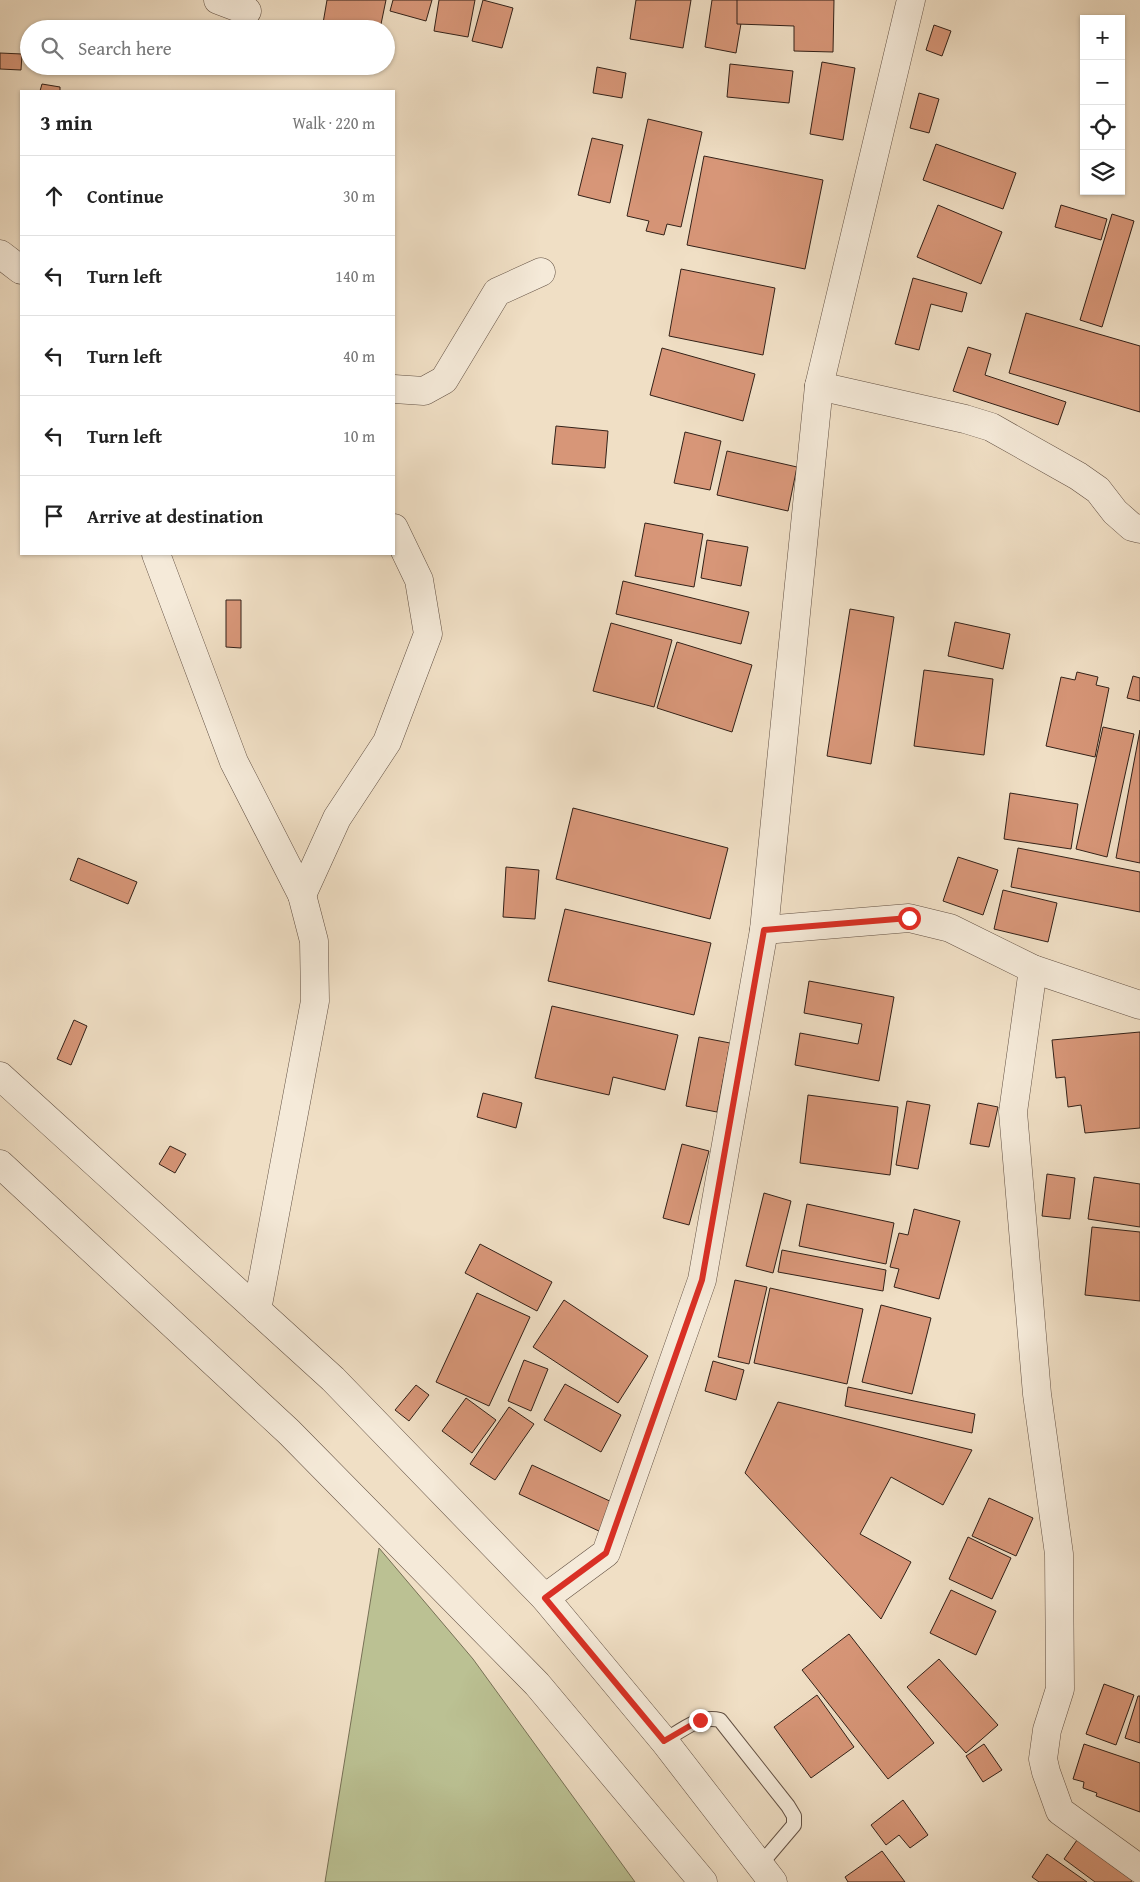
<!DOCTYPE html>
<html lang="en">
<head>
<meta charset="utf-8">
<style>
	body { margin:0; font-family:"Gentium Book Plus",serif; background:#f6f6f6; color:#222 }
	.controls { position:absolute; right:15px; top:15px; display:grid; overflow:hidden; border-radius:0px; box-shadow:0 1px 4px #0004 }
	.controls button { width:45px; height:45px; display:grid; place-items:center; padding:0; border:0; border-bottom:1px solid #e0e0e0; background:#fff; color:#222; font:25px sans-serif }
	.stop { position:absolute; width:15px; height:15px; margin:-11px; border:4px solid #d93025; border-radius:50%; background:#fff }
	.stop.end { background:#d93025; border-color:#fff; box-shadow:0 1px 5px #0008 }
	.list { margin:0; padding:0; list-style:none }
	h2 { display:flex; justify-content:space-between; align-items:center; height:65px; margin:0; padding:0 20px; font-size:21px }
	h2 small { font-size:16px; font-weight:400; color:#767676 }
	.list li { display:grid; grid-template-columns:32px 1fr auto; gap:15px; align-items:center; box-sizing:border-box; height:80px; padding:0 20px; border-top:1px solid #e0e0e0 }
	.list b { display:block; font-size:19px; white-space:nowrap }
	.list em { font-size:16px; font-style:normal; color:#767676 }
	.icon { flex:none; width:28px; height:28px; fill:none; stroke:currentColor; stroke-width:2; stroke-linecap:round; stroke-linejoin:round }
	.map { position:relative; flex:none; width:1140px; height:1882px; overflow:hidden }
	.search { position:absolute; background:#fff; box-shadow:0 1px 4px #0004; left:20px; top:20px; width:375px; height:55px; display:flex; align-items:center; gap:12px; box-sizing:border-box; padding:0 18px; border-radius:28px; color:#767676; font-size:19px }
	.panel { position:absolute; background:#fff; box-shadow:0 1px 4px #0004; left:20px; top:90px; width:375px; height:465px; border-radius:0px }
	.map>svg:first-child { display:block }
	.green { fill:#bbc193; stroke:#777156 }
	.building { fill:#d79678; stroke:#332118 }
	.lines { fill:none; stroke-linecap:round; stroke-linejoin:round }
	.service-casing { stroke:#625043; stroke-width:16 }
	.minor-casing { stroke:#625043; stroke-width:29 }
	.tertiary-casing { stroke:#625043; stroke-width:29 }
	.service { stroke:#f5ead9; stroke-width:14 }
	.minor { stroke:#f5ead9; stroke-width:28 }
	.tertiary { stroke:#f5ead9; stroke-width:28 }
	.route { stroke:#d93025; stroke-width:6 }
</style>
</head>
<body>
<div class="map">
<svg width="1140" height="1882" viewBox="0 0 1140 1882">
	<rect width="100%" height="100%" fill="#f0dfc5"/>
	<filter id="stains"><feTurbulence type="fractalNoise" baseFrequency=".004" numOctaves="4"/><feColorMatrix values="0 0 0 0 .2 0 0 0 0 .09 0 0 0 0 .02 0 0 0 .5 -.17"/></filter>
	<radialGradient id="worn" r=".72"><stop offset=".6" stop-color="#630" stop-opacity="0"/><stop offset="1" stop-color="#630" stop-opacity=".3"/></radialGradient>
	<path class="green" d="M379 1548 473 1659 635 1882H325Z"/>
	<g class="building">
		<path d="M327 0H386L380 29H322Z"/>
		<path d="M393 0H432L426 21 390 11Z"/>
		<path d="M439 0H475L468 37 434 31Z"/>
		<path d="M483 0 513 8 502 48 472 41Z"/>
		<path d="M636 0H691L683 48 630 39Z"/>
		<path d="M712 0H745L736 53 705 47Z"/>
		<path d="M737 0H834L833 52 794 51V26L737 24Z"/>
		<path d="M934 25 951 31 942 56 926 50Z"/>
		<path d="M0 53 22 54 21 70 0 69Z"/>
		<path d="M822 62 855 68 843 140 810 134Z"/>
		<path d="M730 64 793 71 789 103 727 97Z"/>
		<path d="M597 67 626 73 622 98 593 93Z"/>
		<path d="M42 84 60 87V91H40Z"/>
		<path d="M919 93 939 99 929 133 910 128Z"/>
		<path d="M648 119 702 132 681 227 667 224 664 235 646 231 649 221 627 216Z"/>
		<path d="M592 138 623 145 610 203 578 195Z"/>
		<path d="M936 144 1016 173 1003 209 923 180Z"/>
		<path d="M704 156 823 180 805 269 687 245Z"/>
		<path d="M938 205 1002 232 981 284 917 257Z"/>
		<path d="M1061 205 1107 219 1101 240 1055 227Z"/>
		<path d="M1112 214 1134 221 1102 327 1080 320Z"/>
		<path d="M681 269 775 288 763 355 669 336Z"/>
		<path d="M913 278 967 293 962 312 931 304 919 350 895 344Z"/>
		<path d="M1026 313 1140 346V412L1009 373Z"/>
		<path d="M968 347 991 354 985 375 1066 402 1058 425 953 391Z"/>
		<path d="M662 348 755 374 743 421 650 395Z"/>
		<path d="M556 426 608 431 605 468 552 464Z"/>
		<path d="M685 432 721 441 710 490 674 483Z"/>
		<path d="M727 451 797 467 788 511 717 495Z"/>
		<path d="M645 523 703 534 694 587 635 576Z"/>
		<path d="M707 540 748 547 741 586 701 578Z"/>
		<path d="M623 581 749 612 741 644 616 614Z"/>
		<path d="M226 600H241V648L226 647Z"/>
		<path d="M850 609 894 617 871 764 827 756Z"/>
		<path d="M955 622 1010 634 1003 669 948 656Z"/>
		<path d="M611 623 672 640 654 707 593 691Z"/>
		<path d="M677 642 752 665 732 732 657 708Z"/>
		<path d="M924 670 993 679 984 755 914 746Z"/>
		<path d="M1077 672 1098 677 1096 685 1109 688 1095 757 1046 746 1061 677 1075 680Z"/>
		<path d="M1133 676 1140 678V701L1127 698Z"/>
		<path d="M1103 727 1134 734 1107 857 1076 849Z"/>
		<path d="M1140 730V863L1116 858Z"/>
		<path d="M1010 793 1078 804 1071 849 1004 839Z"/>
		<path d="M573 808 728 848 710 919 556 879Z"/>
		<path d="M1018 848 1140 872V912L1011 887Z"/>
		<path d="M958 857 998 870 983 915 943 901Z"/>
		<path d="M78 858 137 882 128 904 70 880Z"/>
		<path d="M506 867 539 870 535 919 503 917Z"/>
		<path d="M1003 890 1057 903 1048 942 994 929Z"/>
		<path d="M565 909 711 943 694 1015 548 981Z"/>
		<path d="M809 981 894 997 879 1081 795 1065 800 1033 858 1044 862 1024 804 1013Z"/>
		<path d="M552 1006 678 1035 665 1090 613 1077 609 1095 535 1078Z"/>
		<path d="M74 1020 87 1026 71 1065 57 1059Z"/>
		<path d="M1140 1032V1128L1085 1133 1081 1105 1068 1107 1065 1077 1056 1078 1052 1040Z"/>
		<path d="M699 1037 730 1043 717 1112 686 1106Z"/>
		<path d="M483 1093 522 1103 516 1128 477 1117Z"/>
		<path d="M808 1095 898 1107 890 1175 800 1163Z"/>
		<path d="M907 1101 930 1105 918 1169 896 1165Z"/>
		<path d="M978 1103 998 1107 989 1147 970 1144Z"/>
		<path d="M682 1144 709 1151 689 1225 663 1218Z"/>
		<path d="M170 1146 186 1154 175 1173 159 1164Z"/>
		<path d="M1047 1174 1075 1178 1070 1219 1042 1216Z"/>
		<path d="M1094 1177 1140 1184V1227L1088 1219Z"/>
		<path d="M764 1193 791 1201 773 1273 746 1266Z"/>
		<path d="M807 1204 894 1223 886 1264 799 1246Z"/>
		<path d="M914 1209 960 1221 939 1299 894 1287 899 1269 890 1267 899 1233 908 1235Z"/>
		<path d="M1092 1227 1140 1232V1301L1085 1295Z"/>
		<path d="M480 1244 552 1282 537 1311 465 1273Z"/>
		<path d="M782 1250 886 1270 883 1291 778 1272Z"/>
		<path d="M735 1280 767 1287 749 1364 718 1357Z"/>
		<path d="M770 1288 863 1309 847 1384 754 1363Z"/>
		<path d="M477 1293 530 1317 489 1406 436 1382Z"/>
		<path d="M564 1300 648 1356 618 1403 533 1347Z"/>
		<path d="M881 1305 931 1318 912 1394 862 1382Z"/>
		<path d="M524 1360 548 1369 531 1411 508 1401Z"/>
		<path d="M713 1361 744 1370 736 1400 705 1391Z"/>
		<path d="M565 1384 621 1415 601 1452 544 1420Z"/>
		<path d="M416 1385 429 1395 409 1421 395 1410Z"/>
		<path d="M848 1387 975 1414 972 1433 845 1406Z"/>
		<path d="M466 1398 496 1420 472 1453 442 1431Z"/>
		<path d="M778 1402 972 1450 943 1505 891 1477 860 1534 911 1562 881 1619 745 1473Z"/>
		<path d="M509 1407 534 1424 495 1480 470 1464Z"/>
		<path d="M532 1465 614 1503 601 1532 519 1494Z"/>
		<path d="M989 1498 1033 1518 1016 1556 972 1536Z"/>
		<path d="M968 1537 1011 1558 992 1599 949 1579Z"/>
		<path d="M951 1590 996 1611 976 1655 930 1633Z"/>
		<path d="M849 1634 934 1743 888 1779 802 1670Z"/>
		<path d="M939 1659 998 1725 966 1753 907 1687Z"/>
		<path d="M1104 1684 1134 1695 1116 1745 1086 1734Z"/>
		<path d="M817 1695 854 1747 811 1778 774 1727Z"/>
		<path d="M1138 1696H1140V1743L1125 1738Z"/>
		<path d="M984 1744 1002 1770 983 1782 966 1756Z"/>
		<path d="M1084 1744 1140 1763V1812L1096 1796 1097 1793 1083 1788 1084 1782 1073 1779Z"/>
		<path d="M903 1800 928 1835 910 1848 899 1835 886 1845 871 1825Z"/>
		<path d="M1077 1840 1132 1880 1131 1882H1095L1064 1859Z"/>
		<path d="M882 1851 905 1882H848L845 1877Z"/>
		<path d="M1047 1854 1087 1882H1039L1032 1877Z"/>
	</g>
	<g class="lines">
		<defs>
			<path id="service" d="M664 1741C682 1730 699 1715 720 1720L788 1806 794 1816V1825L760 1865"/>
			<g id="minor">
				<path d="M218 0 247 11"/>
				<path d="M0 254 21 270"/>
				<path d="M819 386 965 419 991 427 1078 476 1098 490 1115 512 1132 527 1140 529"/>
				<path d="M394 389 424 391 444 380 497 292 541 272"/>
				<path d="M156 554 234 762 302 895 314 941 315 1001 257 1310"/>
				<path d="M302 895 337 818 387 742 428 634 419 580 394 528"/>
				<path d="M764 930 909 918 950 928 1033 969 1140 1005"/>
				<path d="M1033 969 1013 1112 1037 1394 1059 1554 1060 1689 1047 1730 1043 1759 1046 1772 1060 1811 1140 1869"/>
				<path d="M545 1598 606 1553 702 1280 764 930 819 386 911 0"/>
			</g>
			<g id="tertiary">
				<path d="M0 1076 333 1379 545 1598 664 1741 773 1882"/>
				<path d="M0 1164 289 1432 537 1684 703 1882"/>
			</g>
		</defs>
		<use href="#service" class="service-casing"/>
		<use href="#minor" class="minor-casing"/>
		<use href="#tertiary" class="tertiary-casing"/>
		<use href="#service" class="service"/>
		<use href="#minor" class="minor"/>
		<use href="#tertiary" class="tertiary"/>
	</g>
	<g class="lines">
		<path class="route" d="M700 1720 664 1741 545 1598 606 1553 702 1280 764 930 909 918"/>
	</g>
	<rect width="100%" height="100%" filter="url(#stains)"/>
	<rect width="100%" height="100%" fill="url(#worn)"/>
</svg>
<div class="controls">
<button>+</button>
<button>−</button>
<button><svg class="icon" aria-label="locate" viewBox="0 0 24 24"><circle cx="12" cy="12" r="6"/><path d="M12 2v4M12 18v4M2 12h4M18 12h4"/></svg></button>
<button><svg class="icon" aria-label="layers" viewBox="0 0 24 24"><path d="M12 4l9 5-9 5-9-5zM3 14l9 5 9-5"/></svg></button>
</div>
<div class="stop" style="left:909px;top:918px"></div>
<div class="stop end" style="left:700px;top:1720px"></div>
<div class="search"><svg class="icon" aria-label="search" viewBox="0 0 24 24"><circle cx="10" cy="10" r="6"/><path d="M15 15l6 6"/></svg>Search here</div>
<section class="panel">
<h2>3 min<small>Walk · 220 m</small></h2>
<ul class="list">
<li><svg class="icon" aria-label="ahead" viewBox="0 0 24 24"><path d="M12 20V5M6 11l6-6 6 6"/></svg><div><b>Continue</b></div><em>30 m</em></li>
<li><svg class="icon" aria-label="left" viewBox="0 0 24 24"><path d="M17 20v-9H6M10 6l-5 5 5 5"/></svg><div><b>Turn left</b></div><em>140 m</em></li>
<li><svg class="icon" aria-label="left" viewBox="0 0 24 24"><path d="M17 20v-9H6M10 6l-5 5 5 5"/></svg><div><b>Turn left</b></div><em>40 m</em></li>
<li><svg class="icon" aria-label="left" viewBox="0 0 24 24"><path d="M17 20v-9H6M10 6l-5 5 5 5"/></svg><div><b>Turn left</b></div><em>10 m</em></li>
<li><svg class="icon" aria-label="arrive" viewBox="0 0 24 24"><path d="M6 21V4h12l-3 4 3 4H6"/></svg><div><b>Arrive at destination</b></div></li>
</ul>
</section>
</div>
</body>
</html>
